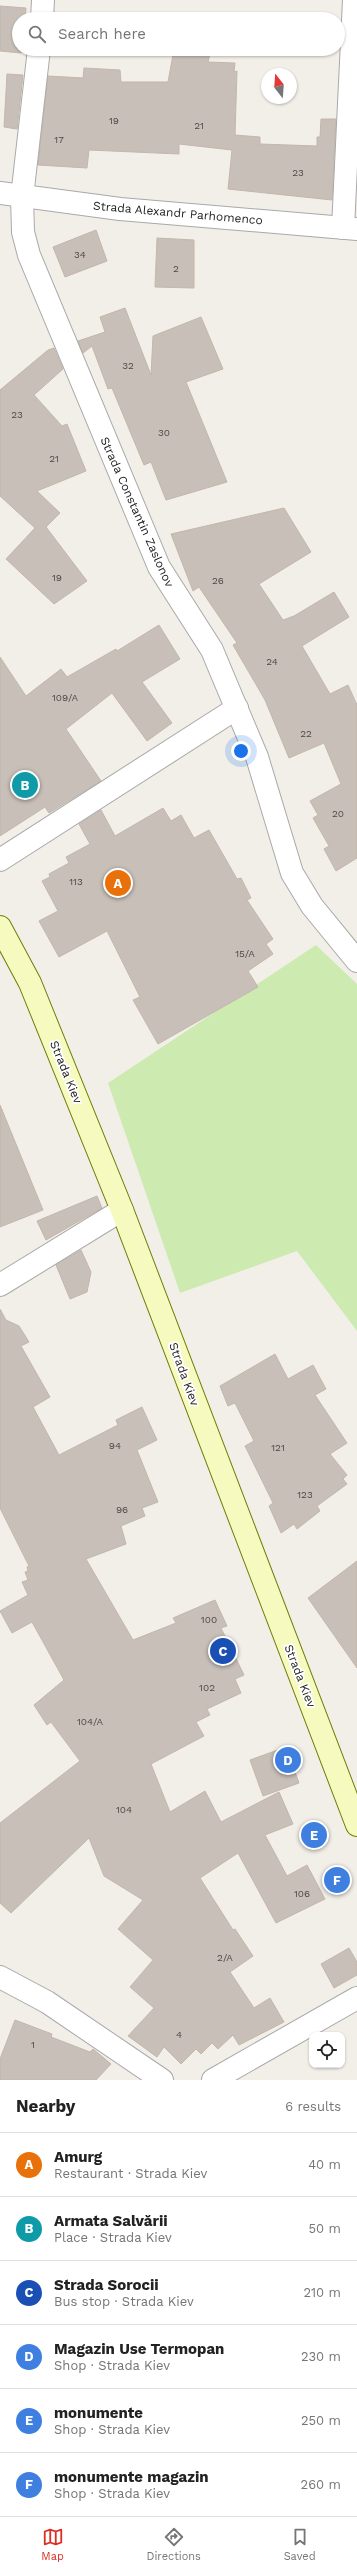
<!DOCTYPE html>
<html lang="en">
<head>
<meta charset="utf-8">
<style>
	body { margin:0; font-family:"Work Sans",sans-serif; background:#f6f6f6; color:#222 }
	.controls { position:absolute; right:12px; bottom:12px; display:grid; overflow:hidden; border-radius:8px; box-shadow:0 1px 3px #0004 }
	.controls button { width:36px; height:36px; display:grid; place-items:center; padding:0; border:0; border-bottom:1px solid #e0e0e0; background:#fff; color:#222; font:20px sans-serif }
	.compass { position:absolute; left:261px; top:68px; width:36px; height:36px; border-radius:50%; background:#fff; box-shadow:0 1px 3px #0004; rotate:343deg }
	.you { position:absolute; left:241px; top:751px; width:14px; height:14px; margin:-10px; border:3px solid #fff; border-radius:50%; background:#1a73e8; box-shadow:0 0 0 6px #1a73e833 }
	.badge { display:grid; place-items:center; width:26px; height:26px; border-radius:50%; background:#d93025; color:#fff; font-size:13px; font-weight:700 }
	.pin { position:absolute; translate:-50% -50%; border:2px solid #fff; box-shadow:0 1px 4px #0006 }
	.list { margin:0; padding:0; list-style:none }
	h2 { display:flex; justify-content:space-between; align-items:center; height:52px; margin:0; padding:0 16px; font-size:17px }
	h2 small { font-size:13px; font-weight:400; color:#767676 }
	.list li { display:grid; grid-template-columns:26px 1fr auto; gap:12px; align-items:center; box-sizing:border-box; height:64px; padding:0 16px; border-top:1px solid #e0e0e0 }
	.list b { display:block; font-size:15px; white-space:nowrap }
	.list p { margin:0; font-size:13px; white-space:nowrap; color:#767676 }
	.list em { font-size:13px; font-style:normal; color:#767676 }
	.icon { flex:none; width:22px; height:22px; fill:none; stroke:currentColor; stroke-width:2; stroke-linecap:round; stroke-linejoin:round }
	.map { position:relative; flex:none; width:357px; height:2080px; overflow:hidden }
	.search { position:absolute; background:#fff; box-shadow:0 1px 3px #0004; left:12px; right:12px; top:12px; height:44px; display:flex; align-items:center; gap:10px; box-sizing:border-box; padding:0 14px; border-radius:22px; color:#767676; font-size:15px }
	.sheet { height:436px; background:#fff }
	nav { display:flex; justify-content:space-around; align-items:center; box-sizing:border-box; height:56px; border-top:1px solid #e0e0e0; background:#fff; font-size:11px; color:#767676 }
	nav a { display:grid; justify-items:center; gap:2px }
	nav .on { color:#d93025 }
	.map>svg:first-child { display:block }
	.grass { fill:#cdebb0 }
	.building { fill:#c7bfb8; stroke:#c4b6ab }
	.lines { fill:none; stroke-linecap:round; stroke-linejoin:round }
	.minor-casing { stroke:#a9a9a9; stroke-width:24 }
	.secondary-casing { stroke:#707d05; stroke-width:24 }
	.minor { stroke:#fff; stroke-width:22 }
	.secondary { stroke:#f7fabf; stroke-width:22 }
	.labels { text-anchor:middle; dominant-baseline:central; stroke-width:3.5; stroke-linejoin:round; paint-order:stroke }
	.number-label { font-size:10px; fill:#4b4948 }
	.street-label { font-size:12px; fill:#222; stroke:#fff }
</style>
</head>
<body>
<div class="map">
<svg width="357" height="2080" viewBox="0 0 357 2080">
	<rect width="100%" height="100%" fill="#f2efe9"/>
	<path class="grass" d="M316 945 357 984V1331L297 1251 180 1293 108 1083Z"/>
	<g class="building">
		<path d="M0 6 26 8 25 19H19V49H22L21 53 0 51Z"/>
		<path d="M174 49H211L208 62 235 63 234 72 237 71 235 135 260 137V144L317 146V137H320L321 119H336L332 200 228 189 232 150 179 144V154L89 150 87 168 38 165 48 76 83 78 84 68 120 70 121 82H168Z"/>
		<path d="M7 74 23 75 17 129 4 127Z"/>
		<path d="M96 230 107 261 65 277 53 247Z"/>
		<path d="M157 238 194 240V288L155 287Z"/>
		<path d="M125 308 151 375 153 336 201 317 223 369 186 382 227 482 166 500 151 462 144 465 112 388 108 389 92 346 83 353 78 341 105 332 100 317Z"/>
		<path d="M54 348 63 369 34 395 62 426 67 424 86 471 37 491 60 513 46 527 87 581 54 604 6 559 35 528 0 496V390L48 350Z"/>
		<path d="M284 508 311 552 259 584 283 620 294 616 334 592 349 617 302 646 330 694 348 685 357 705V858L336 871 324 849 329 846 313 818 318 815 310 801 341 784 324 743 289 758 265 700 233 645 237 643 199 587 193 591 171 534Z"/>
		<path d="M159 625 180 659 142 682 172 723 147 741 112 693 66 729 101 781 49 813 45 807 0 836V657L26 696 61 669 67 677 116 649 117 651Z"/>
		<path d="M163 808 171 821 181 815 194 838 209 830 237 879 241 878 251 898 247 900 273 939 266 944 273 954 248 971 258 987 158 1044 133 1000 140 997 107 931 59 957 39 921 58 911 42 881 50 877 49 874 69 863 66 857 90 844 79 824 101 810 115 836Z"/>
		<path d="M0 1105 43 1210 0 1227Z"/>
		<path d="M97 1196 102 1208 46 1240 37 1221Z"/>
		<path d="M81 1250 91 1272 87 1292 70 1299 56 1265Z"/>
		<path d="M0 1309 6 1320 19 1326 29 1342 21 1346 50 1397 33 1407 59 1455 118 1425 116 1420 142 1407 157 1440 137 1450 158 1502 142 1508 145 1516 121 1526 126 1544 86 1559 133 1640 176 1623 173 1618 215 1600 227 1626 221 1628 244 1675 235 1679 241 1693 207 1709 210 1715 196 1722 204 1736 151 1764 170 1812 205 1791 221 1822 279 1792 293 1824 265 1835 287 1876 307 1865 325 1899 276 1923 238 1853 200 1878 233 1930 235 1929 253 1956 230 1972 254 2008 270 1998 284 2022 239 2045 233 2035 218 2049 212 2043 201 2054 196 2049 181 2064 164 2047 157 2057 128 2036 154 2008 130 1987 153 1960 118 1929 143 1900 104 1876 89 1838 11 1913 0 1903V1823L80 1761 51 1722 47 1725 34 1705 64 1680 32 1622 12 1633 0 1611 28 1595 22 1582 28 1580 25 1572 28 1571 27 1567 29 1566 0 1508Z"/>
		<path d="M275 1354 288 1379 313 1365 326 1389 315 1395 347 1443 330 1454 347 1475 343 1479 347 1484 317 1506 320 1511 297 1529 294 1524 281 1533 269 1506 273 1503 245 1446 254 1441 235 1403 228 1406 220 1386Z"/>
		<path d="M357 1561V1668L308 1598Z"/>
		<path d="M286 1747 299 1783 263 1796 250 1760Z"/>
		<path d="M349 1948 357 1962V1975L334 1988 321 1964Z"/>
		<path d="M15 2020 52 2034 51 2037 90 2052 93 2049 111 2064 96 2080H0V2059Z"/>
	</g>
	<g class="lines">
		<defs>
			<g id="minor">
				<path d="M42 19 43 0"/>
				<path d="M39 49 22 197 23 232 29 255 159 567 212 650 222 674 257 757 292 873 312 906 357 961"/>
				<path d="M0 193 120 209 357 229"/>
				<path d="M343 228 354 0"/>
				<path d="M0 860 237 708"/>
				<path d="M0 1285 122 1210"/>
				<path d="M0 1977 47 2002 162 2080"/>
				<path d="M213 2080 357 1998"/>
			</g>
			<path id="secondary" d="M0 927 30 983 122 1210 357 1825"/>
		</defs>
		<use href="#minor" class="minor-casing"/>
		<use href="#secondary" class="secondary-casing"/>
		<use href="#minor" class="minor"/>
		<use href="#secondary" class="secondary"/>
	</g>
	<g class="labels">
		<g class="number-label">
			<text x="114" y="120">19</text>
			<text x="199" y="125">21</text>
			<text x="59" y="139">17</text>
			<text x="298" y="172">23</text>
			<text x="80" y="254">34</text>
			<text x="176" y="268">2</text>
			<text x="128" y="365">32</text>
			<text x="17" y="414">23</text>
			<text x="164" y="432">30</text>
			<text x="54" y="458">21</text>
			<text x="57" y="577">19</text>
			<text x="218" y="580">26</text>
			<text x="272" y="661">24</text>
			<text x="65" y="697">109/A</text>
			<text x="306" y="733">22</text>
			<text x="338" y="813">20</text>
			<text x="76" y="881">113</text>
			<text x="245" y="953">15/A</text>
			<text x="115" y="1445">94</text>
			<text x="278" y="1447">121</text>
			<text x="305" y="1494">123</text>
			<text x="122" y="1509">96</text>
			<text x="209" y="1619">100</text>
			<text x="207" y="1687">102</text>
			<text x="90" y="1721">104/A</text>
			<text x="124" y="1809">104</text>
			<text x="302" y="1893">106</text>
			<text x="225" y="1957">2/A</text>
			<text x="179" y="2034">4</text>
			<text x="33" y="2044">1</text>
		</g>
		<g class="street-label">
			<text transform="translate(178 213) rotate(5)">Strada Alexandr Parhomenco</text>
			<text transform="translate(137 512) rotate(66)">Strada Constantin Zaslonov</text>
			<text transform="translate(66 1072) rotate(68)">Strada Kiev</text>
			<text transform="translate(184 1374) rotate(70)">Strada Kiev</text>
			<text transform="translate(300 1676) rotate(69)">Strada Kiev</text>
		</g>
	</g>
</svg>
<div class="controls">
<button><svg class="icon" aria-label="locate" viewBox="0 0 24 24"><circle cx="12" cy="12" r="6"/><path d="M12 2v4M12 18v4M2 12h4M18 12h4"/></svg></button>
</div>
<svg class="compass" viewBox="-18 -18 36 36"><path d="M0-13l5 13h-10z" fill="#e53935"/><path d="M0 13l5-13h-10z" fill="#767676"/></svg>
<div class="you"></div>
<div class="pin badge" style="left:118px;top:883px;background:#e8710a">A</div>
<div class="pin badge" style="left:25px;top:785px;background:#0f9aa8">B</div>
<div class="pin badge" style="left:223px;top:1651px;background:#1a4fb4">C</div>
<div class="pin badge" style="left:288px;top:1760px;background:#3f7fe0">D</div>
<div class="pin badge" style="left:314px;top:1835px;background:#3f7fe0">E</div>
<div class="pin badge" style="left:337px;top:1880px;background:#3f7fe0">F</div>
<div class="search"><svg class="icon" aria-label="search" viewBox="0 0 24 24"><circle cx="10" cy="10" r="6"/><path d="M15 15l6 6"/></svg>Search here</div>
</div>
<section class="sheet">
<h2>Nearby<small>6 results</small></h2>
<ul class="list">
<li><span class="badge" style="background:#e8710a">A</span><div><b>Amurg</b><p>Restaurant · Strada Kiev</p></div><em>40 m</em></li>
<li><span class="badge" style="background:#0f9aa8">B</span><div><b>Armata Salvării</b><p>Place · Strada Kiev</p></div><em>50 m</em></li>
<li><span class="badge" style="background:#1a4fb4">C</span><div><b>Strada Sorocii</b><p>Bus stop · Strada Kiev</p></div><em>210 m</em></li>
<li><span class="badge" style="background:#3f7fe0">D</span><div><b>Magazin Use Termopan</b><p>Shop · Strada Kiev</p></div><em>230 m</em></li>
<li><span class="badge" style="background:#3f7fe0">E</span><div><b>monumente</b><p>Shop · Strada Kiev</p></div><em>250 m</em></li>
<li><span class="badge" style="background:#3f7fe0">F</span><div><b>monumente magazin</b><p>Shop · Strada Kiev</p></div><em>260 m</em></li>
</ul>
</section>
<nav>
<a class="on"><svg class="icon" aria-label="map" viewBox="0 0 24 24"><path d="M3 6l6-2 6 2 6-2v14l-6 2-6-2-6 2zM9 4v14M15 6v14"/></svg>Map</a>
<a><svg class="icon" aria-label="directions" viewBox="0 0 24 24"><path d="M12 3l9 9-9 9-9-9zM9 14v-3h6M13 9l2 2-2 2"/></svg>Directions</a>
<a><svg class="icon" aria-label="saved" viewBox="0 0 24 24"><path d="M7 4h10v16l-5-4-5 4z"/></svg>Saved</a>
</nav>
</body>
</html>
